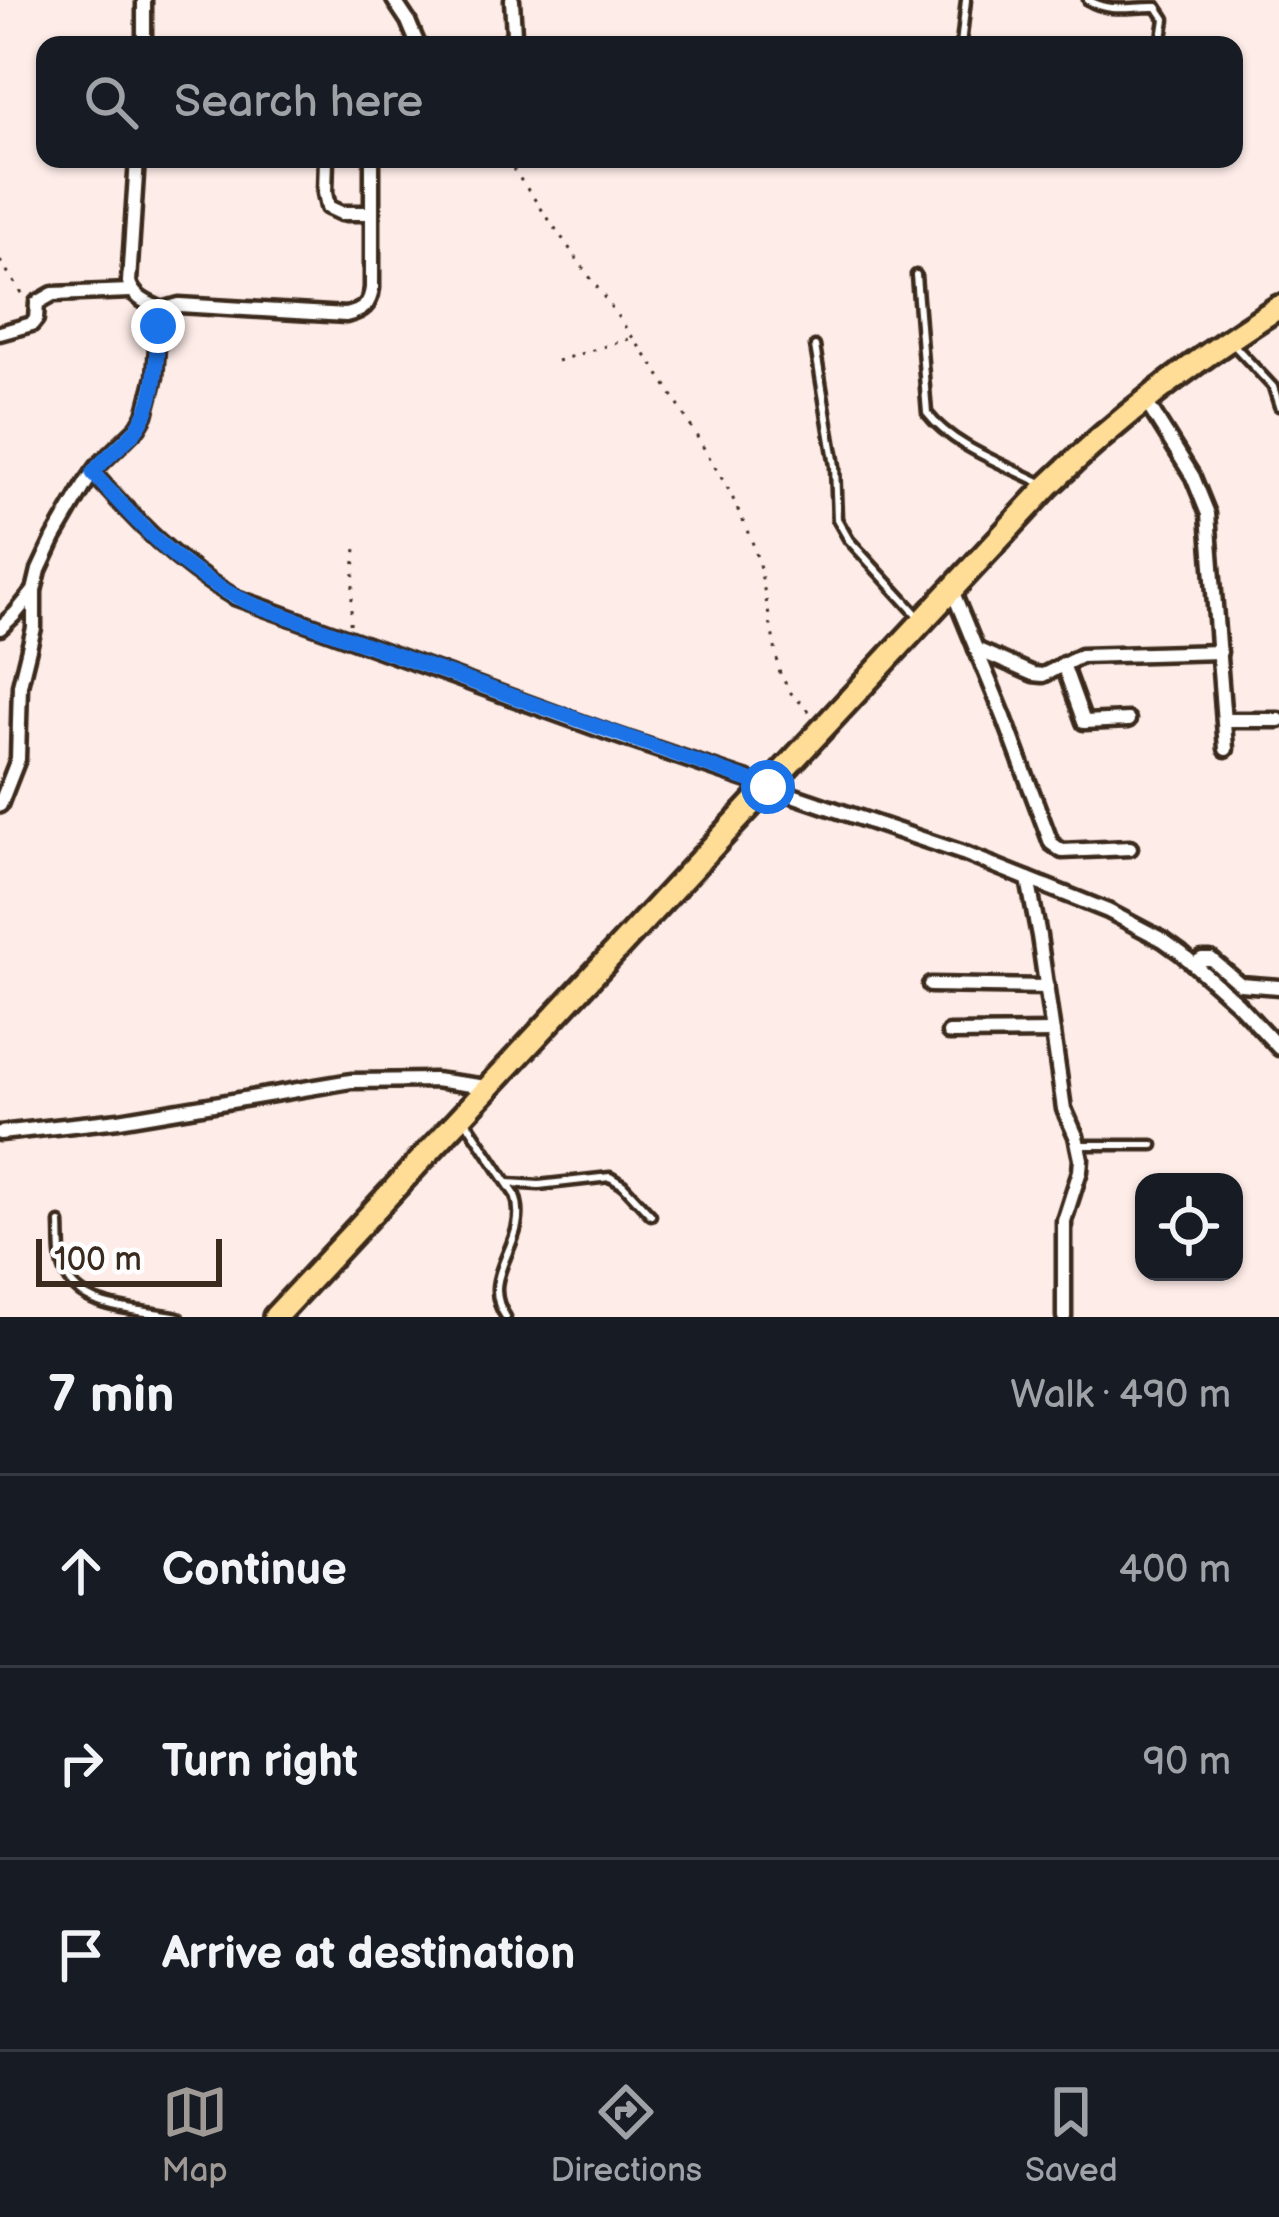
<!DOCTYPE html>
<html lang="en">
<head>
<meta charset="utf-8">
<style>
	body { margin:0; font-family:"Balsamiq Sans",sans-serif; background:#20242c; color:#f1f3f6 }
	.controls { position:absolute; right:36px; bottom:36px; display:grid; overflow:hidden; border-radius:24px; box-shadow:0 3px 9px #0004 }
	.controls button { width:108px; height:108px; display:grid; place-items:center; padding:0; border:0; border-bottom:3px solid #363941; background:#171b24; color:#f1f3f6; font:60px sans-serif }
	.scale { position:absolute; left:36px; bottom:30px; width:186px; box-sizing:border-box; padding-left:12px; border:6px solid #3b2a1e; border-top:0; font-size:33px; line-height:42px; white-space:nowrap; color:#3b2a1e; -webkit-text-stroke:9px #fff; paint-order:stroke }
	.stop { position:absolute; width:36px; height:36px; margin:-27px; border:9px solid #1a73e8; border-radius:50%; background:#fff }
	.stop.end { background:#1a73e8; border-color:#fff; box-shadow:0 3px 12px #0008 }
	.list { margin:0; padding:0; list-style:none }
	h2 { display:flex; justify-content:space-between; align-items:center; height:156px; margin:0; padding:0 48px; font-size:51px }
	h2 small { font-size:39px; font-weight:400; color:#9ea1a6 }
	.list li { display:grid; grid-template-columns:78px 1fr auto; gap:36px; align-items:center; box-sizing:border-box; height:192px; padding:0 48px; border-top:3px solid #363941 }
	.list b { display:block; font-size:45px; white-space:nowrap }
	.list em { font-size:39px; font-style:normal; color:#9ea1a6 }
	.icon { flex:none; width:66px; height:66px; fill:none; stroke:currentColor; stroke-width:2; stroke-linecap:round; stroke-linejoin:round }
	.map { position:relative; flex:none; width:1279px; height:1317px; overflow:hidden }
	.search { position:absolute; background:#171b24; box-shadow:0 3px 9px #0004; left:36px; right:36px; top:36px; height:132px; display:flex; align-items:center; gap:30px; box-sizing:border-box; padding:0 42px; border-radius:24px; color:#9ea1a6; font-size:45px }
	.sheet { height:732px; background:#171b24 }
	nav { display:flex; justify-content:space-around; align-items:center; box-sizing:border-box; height:168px; border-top:3px solid #363941; background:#171b24; font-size:33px; color:#9ea1a6 }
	nav a { display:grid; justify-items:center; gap:6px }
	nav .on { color:#9f9995 }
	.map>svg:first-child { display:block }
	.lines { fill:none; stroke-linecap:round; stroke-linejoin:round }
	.lane-casing { stroke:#3b2a1e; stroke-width:15 }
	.street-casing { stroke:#3b2a1e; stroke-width:21 }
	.highway-casing { stroke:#3b2a1e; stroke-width:30 }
	.path { stroke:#3b2a1e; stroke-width:3; stroke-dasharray:3 9; stroke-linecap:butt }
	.lane { stroke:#fff; stroke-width:6 }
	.street { stroke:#fff; stroke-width:12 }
	.highway { stroke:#ffdd96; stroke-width:21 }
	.route { stroke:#1a73e8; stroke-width:15 }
</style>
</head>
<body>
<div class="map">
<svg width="1279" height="1317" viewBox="0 0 1279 1317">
	<rect width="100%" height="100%" fill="#feece8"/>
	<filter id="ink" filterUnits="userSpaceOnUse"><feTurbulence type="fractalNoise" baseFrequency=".00833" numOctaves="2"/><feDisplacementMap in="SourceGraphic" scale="24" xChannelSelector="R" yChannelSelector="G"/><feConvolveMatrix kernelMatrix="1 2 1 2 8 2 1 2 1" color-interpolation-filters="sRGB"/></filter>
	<g filter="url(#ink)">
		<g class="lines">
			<defs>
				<g id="lane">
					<path d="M1088 0C1111 14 1132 6 1157 7L1165 19 1161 45"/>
					<path d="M961 45 966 0"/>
					<path d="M916 275 927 413C954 448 1007 465 1045 485"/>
					<path d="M1232 343 1273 387 1279 406"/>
					<path d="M815 346 835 466 837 519 849 540 920 618"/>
					<path d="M464 1118 515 1195C532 1242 476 1274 506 1317"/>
					<path d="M1079 1145H1153"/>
					<path d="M508 1183 539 1185 610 1177 623 1185 651 1215"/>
					<path d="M60 1223C61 1239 59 1257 65 1272 80 1312 144 1309 178 1317"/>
				</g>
				<g id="street">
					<path d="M144 0V45"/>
					<path d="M394 0 408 21 418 45"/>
					<path d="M506 45 514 34 512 0"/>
					<path d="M137 159 129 282C133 298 148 303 162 310"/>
					<path d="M326 159 325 193 328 207 341 213H371"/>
					<path d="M0 333 32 324 36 319 37 303 53 294 131 291"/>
					<path d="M1145 400 1193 477 1208 514 1226 749"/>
					<path d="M93 473C139 524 174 562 234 597L612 734 963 853 1108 911 1163 940 1181 953 1238 1004 1279 1048"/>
					<path d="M952 590 1004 717 1051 843 1062 851 1130 848"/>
					<path d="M0 628 15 614 33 592"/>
					<path d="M976 649 1033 674 1043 675 1081 656 1220 652"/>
					<path d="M1063 664 1084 722 1128 720"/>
					<path d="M1224 720H1279"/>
					<path d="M0 805 18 759 20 685 34 628V591L39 570 54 538 86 483 98 466 138 427 145 415 155 377 159 316 162 310 179 305 346 315C363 311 370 305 372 288V159"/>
					<path d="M1028 879 1039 936 1064 1109 1076 1136 1081 1159 1080 1171 1064 1221V1317"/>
					<path d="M1194 964 1202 959H1211L1240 984 1279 987"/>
					<path d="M930 985 1047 987"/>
					<path d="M949 1033 1053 1032"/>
					<path d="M0 1133 119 1120 351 1081 434 1080 487 1087"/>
				</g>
				<path id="highway" d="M275 1317 1048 486C1121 415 1193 362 1279 307"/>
			</defs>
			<use href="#lane" class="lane-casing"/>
			<use href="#street" class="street-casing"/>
			<use href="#highway" class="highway-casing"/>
			<g class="path">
				<path d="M506 159 665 383 730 492 753 544 760 568 780 674 791 693 814 716"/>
				<path d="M0 261 26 299"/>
				<path d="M557 361 632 338"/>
				<path d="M350 624 356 548"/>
			</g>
			<use href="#lane" class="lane"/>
			<use href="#street" class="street"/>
			<use href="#highway" class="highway"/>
		</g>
	</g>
	<g class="lines" filter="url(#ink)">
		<path class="route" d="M158 326C156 361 158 402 135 431 122 446 105 457 93 473 140 526 185 576 252 604L768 787"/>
	</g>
</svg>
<div class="controls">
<button><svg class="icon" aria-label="locate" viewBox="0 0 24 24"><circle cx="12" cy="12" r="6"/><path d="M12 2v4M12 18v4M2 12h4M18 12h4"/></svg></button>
</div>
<div class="scale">100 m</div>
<div class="stop" style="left:768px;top:787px"></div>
<div class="stop end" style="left:158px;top:326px"></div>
<div class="search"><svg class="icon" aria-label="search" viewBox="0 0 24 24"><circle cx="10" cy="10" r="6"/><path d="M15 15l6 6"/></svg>Search here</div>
</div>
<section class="sheet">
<h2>7 min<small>Walk · 490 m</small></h2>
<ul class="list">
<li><svg class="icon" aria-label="ahead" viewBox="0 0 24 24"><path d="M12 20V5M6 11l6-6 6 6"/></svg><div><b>Continue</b></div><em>400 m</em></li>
<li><svg class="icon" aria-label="right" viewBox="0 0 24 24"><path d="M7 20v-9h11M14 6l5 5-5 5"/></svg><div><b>Turn right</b></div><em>90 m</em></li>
<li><svg class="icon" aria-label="arrive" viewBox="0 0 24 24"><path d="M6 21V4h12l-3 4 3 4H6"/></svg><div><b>Arrive at destination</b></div></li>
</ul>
</section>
<nav>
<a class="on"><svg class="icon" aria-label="map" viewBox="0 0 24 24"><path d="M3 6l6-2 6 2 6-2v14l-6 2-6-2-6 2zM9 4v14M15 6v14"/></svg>Map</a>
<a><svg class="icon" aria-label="directions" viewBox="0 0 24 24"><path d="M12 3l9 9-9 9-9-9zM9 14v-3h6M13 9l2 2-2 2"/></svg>Directions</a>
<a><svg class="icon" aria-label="saved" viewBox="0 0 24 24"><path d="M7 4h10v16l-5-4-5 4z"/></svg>Saved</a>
</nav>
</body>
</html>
